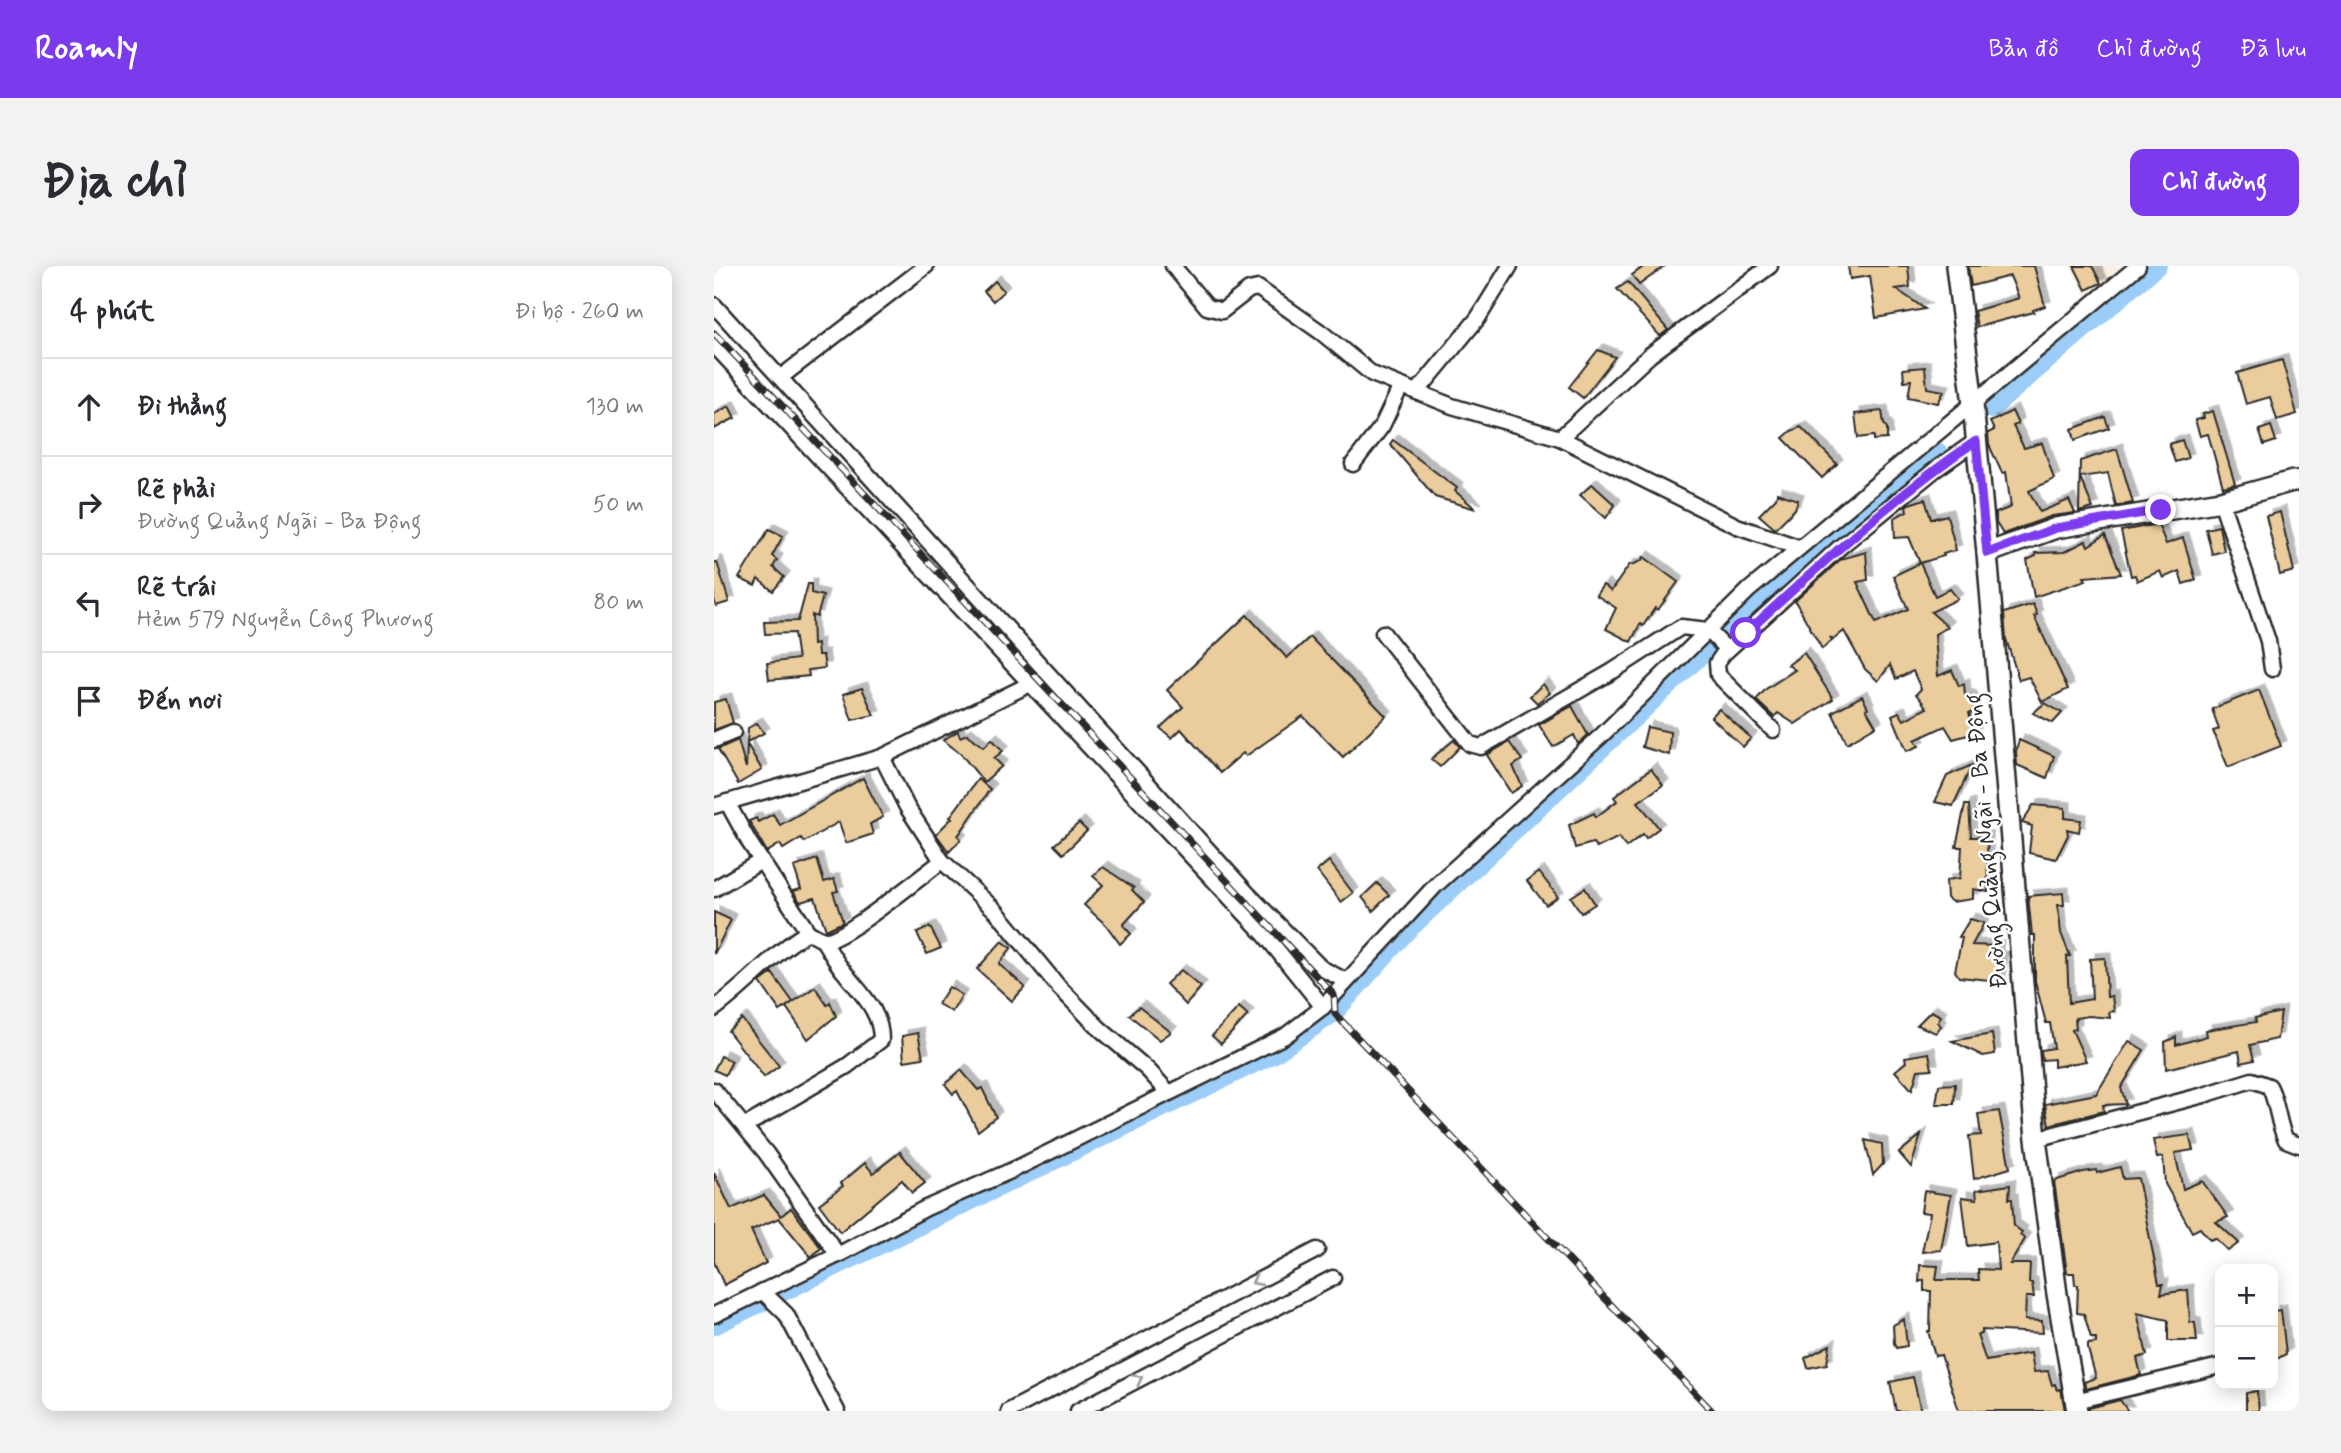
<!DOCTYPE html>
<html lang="vi">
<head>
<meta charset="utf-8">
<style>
	body { margin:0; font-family:Mynerve,sans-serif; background:#f2f2f3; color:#2b2b33 }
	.controls { position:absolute; right:21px; bottom:21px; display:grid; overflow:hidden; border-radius:14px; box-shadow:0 4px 18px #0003 }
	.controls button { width:63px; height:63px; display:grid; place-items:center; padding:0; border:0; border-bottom:2px solid #e1e1e2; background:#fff; color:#2b2b33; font:35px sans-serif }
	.stop { position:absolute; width:21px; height:21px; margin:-16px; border:5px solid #7c3aed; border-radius:50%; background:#fff }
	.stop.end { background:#7c3aed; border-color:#fff; box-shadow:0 2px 7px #0008 }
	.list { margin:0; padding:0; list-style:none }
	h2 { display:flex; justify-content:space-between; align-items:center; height:91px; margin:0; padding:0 28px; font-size:30px }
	h2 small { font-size:23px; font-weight:400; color:#7c7c81 }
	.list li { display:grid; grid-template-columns:46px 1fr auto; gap:21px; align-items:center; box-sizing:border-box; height:98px; padding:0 28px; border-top:2px solid #e1e1e2 }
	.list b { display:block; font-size:26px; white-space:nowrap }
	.list p { margin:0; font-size:23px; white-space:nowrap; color:#7c7c81 }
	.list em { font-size:23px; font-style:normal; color:#7c7c81 }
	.icon { flex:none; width:38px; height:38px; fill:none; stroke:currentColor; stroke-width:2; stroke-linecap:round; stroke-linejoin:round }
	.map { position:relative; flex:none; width:1585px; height:1145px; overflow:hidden; border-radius:14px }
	header { display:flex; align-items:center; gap:42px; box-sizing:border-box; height:98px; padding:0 35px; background:#7c3aed; color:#fff }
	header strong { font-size:33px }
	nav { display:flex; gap:38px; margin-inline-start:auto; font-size:24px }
	.intro { display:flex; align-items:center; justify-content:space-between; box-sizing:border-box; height:168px; padding:0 42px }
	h1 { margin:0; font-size:49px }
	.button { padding:18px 32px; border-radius:14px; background:#7c3aed; color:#fff; font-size:24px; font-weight:700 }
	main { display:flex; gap:42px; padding:0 42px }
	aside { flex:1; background:#fff; border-radius:14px; box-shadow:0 4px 18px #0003 }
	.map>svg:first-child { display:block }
	.built { fill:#f9f0e2 }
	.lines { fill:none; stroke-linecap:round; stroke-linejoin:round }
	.canal { stroke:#9bcdf8; stroke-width:16 }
	.building { fill:#eacc9d; stroke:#2b2b2b; stroke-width:2; filter:url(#shadow) }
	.street-casing { stroke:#2b2b2b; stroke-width:19 }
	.secondary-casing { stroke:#2b2b2b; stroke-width:24 }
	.street { stroke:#fff; stroke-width:14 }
	.secondary { stroke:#fff; stroke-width:19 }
	.rail-casing { stroke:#2b2b2b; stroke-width:7 }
	.rail { stroke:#fff; stroke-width:4.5; stroke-dasharray:13; stroke-linecap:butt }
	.oneway { stroke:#a0a0a0 }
	.route { stroke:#7c3aed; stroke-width:9 }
	.labels { text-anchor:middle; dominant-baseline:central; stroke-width:5; stroke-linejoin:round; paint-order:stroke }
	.street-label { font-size:24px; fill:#2b2b2b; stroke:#fff }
</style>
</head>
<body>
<header>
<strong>Roamly</strong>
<nav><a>Bản đồ</a><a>Chỉ đường</a><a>Đã lưu</a></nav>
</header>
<div class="intro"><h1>Địa chỉ</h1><a class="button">Chỉ đường</a></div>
<main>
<aside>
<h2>4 phút<small>Đi bộ · 260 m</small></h2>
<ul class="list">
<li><svg class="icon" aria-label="ahead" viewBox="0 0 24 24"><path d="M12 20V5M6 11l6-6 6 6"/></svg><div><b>Đi thẳng</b></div><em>130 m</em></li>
<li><svg class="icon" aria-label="right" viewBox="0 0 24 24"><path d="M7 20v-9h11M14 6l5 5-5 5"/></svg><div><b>Rẽ phải</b><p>Đường Quảng Ngãi - Ba Động</p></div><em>50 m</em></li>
<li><svg class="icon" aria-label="left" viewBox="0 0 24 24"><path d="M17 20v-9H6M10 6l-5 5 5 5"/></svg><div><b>Rẽ trái</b><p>Hẻm 579 Nguyễn Công Phương</p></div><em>80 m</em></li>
<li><svg class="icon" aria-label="arrive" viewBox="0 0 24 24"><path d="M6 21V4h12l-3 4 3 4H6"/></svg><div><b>Đến nơi</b></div></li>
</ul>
</aside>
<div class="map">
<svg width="1585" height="1145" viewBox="0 0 1585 1145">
	<defs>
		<filter id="shadow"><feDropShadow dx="5.5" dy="-5.5" stdDeviation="0" flood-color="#0004"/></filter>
	</defs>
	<rect width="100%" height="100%" fill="#fff"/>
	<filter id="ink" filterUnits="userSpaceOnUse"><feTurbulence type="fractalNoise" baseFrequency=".0143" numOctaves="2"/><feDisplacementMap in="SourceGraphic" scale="14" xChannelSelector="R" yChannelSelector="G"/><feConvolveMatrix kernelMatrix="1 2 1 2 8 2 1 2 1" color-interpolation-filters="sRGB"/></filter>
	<g filter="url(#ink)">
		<path class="built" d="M1357 0H1413L1374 34Z"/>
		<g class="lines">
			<g class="canal">
				<path d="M1277 145 1445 0"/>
				<path d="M0 1061 561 789 621 748 693 667 1144 244 1225 185"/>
			</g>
		</g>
		<g class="building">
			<path d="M931 0H951L925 19 918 9Z"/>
			<path d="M1134 0H1194L1196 21 1182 23 1211 43 1162 52 1156 10 1136 13Z"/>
			<path d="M1254 0H1320L1331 40 1319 44 1320 46 1263 61 1260 45 1305 32 1296 10 1257 20Z"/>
			<path d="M1360 0H1378L1387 17 1372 24Z"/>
			<path d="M281 15 290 25 279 35 270 25Z"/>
			<path d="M914 16 954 64 946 70 903 23Z"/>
			<path d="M884 84 901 91 869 132 855 121Z"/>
			<path d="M1568 94 1583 148 1563 154 1556 131 1532 138 1523 107Z"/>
			<path d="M1211 101 1213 122 1230 125 1224 137 1194 131 1197 114 1190 115 1189 103Z"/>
			<path d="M15 140 21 152 0 163V148Z"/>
			<path d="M1168 145 1170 158 1173 162V173L1160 174V170L1144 172 1141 148Z"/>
			<path d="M1298 145 1304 158 1299 160 1310 182 1328 177 1340 213 1315 225 1326 246 1355 234 1361 247 1338 250 1289 268 1282 257V247L1297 241 1292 206 1288 207 1275 179 1274 167 1280 164 1276 156Z"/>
			<path d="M1499 145 1521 218 1509 221 1494 168 1486 170 1481 154 1490 152 1489 148Z"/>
			<path d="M1391 151 1395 162 1361 174 1358 163Z"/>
			<path d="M1557 160 1562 175 1550 179 1545 164Z"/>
			<path d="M1087 161 1123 198 1108 212 1069 172 1077 165Z"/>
			<path d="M679 174 743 222 741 225 762 243 721 231 676 178Z"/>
			<path d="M1468 174 1474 192 1461 196 1455 178Z"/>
			<path d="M1403 183 1419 237 1402 240 1394 207 1366 211 1379 242 1365 246 1366 195Z"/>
			<path d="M878 218 901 239 892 252 866 229Z"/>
			<path d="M1063 227 1084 234 1081 243 1061 263 1045 249 1062 232Z"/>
			<path d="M1211 233 1217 253 1233 249 1242 284 1229 288 1230 290 1206 297 1195 271 1181 272 1180 252 1193 245 1192 240 1195 238Z"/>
			<path d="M1566 246 1580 305 1566 309 1552 250Z"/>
			<path d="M1444 258 1452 278 1469 272 1482 314 1469 318 1465 305 1449 312 1446 305 1423 315 1421 309 1417 310 1407 265Z"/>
			<path d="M1505 260 1510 285 1498 288 1492 263Z"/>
			<path d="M55 263 69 270 58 290 63 294 59 301 70 311 59 325 44 313 41 320 25 312Z"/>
			<path d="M1391 269 1407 308 1370 311 1372 314 1320 331 1313 294 1322 290 1321 287 1350 286 1372 275 1374 280Z"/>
			<path d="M1152 286 1154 314 1143 316 1162 357 1194 343 1179 310 1206 297 1221 330 1236 323 1244 333 1217 346 1234 361 1221 368 1224 410 1238 404 1245 420 1250 418 1251 429 1257 431 1261 446 1255 447 1261 467 1239 473 1231 460 1201 474 1205 480 1193 485 1178 449 1185 446 1190 454 1213 442 1202 428 1207 423 1199 405 1182 413 1176 399 1164 415 1151 403 1130 365 1119 374 1116 371 1118 375 1108 383 1081 335 1127 293Z"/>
			<path d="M930 291 964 316 944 344 941 342 929 360 926 358 917 376 892 363 902 342 882 329 889 319 897 325 916 298 918 299 927 295Z"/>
			<path d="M0 296H3L15 336 2 340 0 333Z"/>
			<path d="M94 318H97V327L109 330 103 351 98 349 99 379 103 378 104 389H109L111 402 94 404 95 410 55 414 53 397 84 393 80 367 51 368 50 356 84 355Z"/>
			<path d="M1319 338 1323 349 1320 350 1354 423 1328 436 1315 411 1305 414 1292 373 1290 347Z"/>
			<path d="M533 349 573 392 596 371 672 450 629 491 589 450 532 490 529 487 506 507 467 463 458 472 446 462 469 441 453 424Z"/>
			<path d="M1090 387 1119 433 1081 458 1064 447 1060 451 1042 434 1052 423 1081 404 1074 399Z"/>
			<path d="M829 418 836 427 823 437 816 430Z"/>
			<path d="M148 422 160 449 138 454 129 428Z"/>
			<path d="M1545 424 1567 480 1514 501 1499 465 1505 463 1498 443Z"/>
			<path d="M1148 430 1154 442 1152 443 1162 460 1133 477 1118 446Z"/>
			<path d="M12 433 19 457 0 464V436Z"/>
			<path d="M1331 437 1348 447 1339 457 1319 447Z"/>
			<path d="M858 440 874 469 864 478 860 469 839 481 825 459Z"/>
			<path d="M1005 443 1037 472 1029 481 997 451Z"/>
			<path d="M43 457 50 467 33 476 34 462Z"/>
			<path d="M933 461 956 466 955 489 928 481Z"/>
			<path d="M244 465 246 471 253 468 270 481 278 473 289 485 280 492 288 500 270 516 246 487 229 474Z"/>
			<path d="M24 474 32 502 33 478 48 504 24 518 4 483Z"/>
			<path d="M740 474 746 481 726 501 717 493Z"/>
			<path d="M1305 474 1340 490 1333 512 1303 499 1302 485Z"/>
			<path d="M795 476 808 494 799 500 808 520 797 527 773 489Z"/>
			<path d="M1258 499 1239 540 1221 536 1233 510Z"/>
			<path d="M937 503 949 519 924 536 945 562 932 572 929 568 912 581 905 571 883 582 879 577 861 582 855 559 880 547 882 551 903 535 900 531Z"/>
			<path d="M149 512 169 551 156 558 159 568 132 577 125 556 90 576 87 572 69 583 66 578 53 586 35 555 42 552 44 556 59 548 66 559Z"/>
			<path d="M264 513 276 523 244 570 247 573 235 586 222 568 238 552 236 551Z"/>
			<path d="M1251 539H1255L1257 571H1273L1274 626 1259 623V633L1238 636 1233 632 1232 614 1246 612 1248 581H1242Z"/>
			<path d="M1319 539 1351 542V552L1367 554 1365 566 1353 563 1354 569 1342 593 1315 587 1318 560 1308 557Z"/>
			<path d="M365 557 373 565 349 588 340 579Z"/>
			<path d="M103 593 110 616 120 613 124 625 119 626 129 656 112 664 101 632 86 636 79 625 87 623 80 601Z"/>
			<path d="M615 595 639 627 627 636 603 605Z"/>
			<path d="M389 601 420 622 418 624 430 636 409 659 417 668 406 678 392 659 370 639 389 619 379 610Z"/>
			<path d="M825 606 844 631 832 639 813 615Z"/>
			<path d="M663 617 675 629 659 645 648 631Z"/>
			<path d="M871 622 881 638 867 647 857 631Z"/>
			<path d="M1349 627 1350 639H1344L1347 667 1356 690H1353L1355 737 1378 733 1376 693 1391 692 1393 731 1398 730 1400 745 1395 746 1396 752 1375 750 1361 752 1362 763 1358 764 1372 795 1340 801V793L1328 794 1327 784 1340 782 1336 757H1332L1321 715V669H1318L1314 630Z"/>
			<path d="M0 646 17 654 0 688Z"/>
			<path d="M1256 653 1270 657 1258 679 1284 680 1283 690 1288 692 1286 715 1245 711 1241 705 1248 672 1245 671Z"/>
			<path d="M216 661 227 682 213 688 203 667Z"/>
			<path d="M288 675 297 682 285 698 311 721 298 735 263 703Z"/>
			<path d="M467 704 487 721 472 739 452 718Z"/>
			<path d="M58 707 79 736 66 745 46 716Z"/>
			<path d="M101 721 113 739 116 736 122 750 94 773 72 741Z"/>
			<path d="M235 721 248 729 238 746 224 738Z"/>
			<path d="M425 741 457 766 446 774 415 749Z"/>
			<path d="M525 741 534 749 507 778 498 770Z"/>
			<path d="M1217 745 1227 750 1224 756 1227 760 1222 767 1203 759Z"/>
			<path d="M1567 746 1563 773 1536 779 1540 794 1527 797 1525 785 1452 803 1451 776 1462 771V779L1493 770 1492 764 1542 756 1541 752Z"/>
			<path d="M28 753 65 800 50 811 14 765Z"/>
			<path d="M204 767 209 792 190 795 188 770Z"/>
			<path d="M1278 768 1281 788 1269 790 1238 775Z"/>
			<path d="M1415 775 1430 784 1407 822 1412 838 1389 839 1390 845 1335 859 1331 838 1382 828Z"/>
			<path d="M1215 787 1218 803 1204 804 1198 824 1181 805 1192 796 1191 791Z"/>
			<path d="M7 790 18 795 11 809 0 804Z"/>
			<path d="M247 804 264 824 268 822 282 851 264 865 243 825 239 828 231 818Z"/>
			<path d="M1241 818 1240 838H1222L1225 819Z"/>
			<path d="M1285 845 1296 902 1260 913 1255 870 1267 869 1264 848Z"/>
			<path d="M1207 869 1197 901 1185 887Z"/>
			<path d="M1475 869 1479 884 1461 887 1469 923 1488 915 1514 951 1502 956 1525 977 1514 985 1501 972 1496 974 1486 962 1478 966 1451 918 1449 891 1443 892 1439 874Z"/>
			<path d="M1151 874 1168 878 1169 898 1159 909Z"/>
			<path d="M186 886 211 917 198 927 188 914 126 966 105 938 129 920 127 917 151 897 159 907Z"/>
			<path d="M1406 901 1409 913 1424 912 1445 1018H1449L1447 1028 1474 1024 1476 1056 1481 1057 1483 1075H1454V1054L1423 1047 1433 1089 1423 1092 1427 1109 1372 1123 1370 1116 1382 1112 1374 1083V1078L1382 1077V1072H1377L1370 1048 1363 1047 1364 1019H1361L1360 1007H1353L1340 915 1369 906 1382 904 1383 907Z"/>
			<path d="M0 907 17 943 50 929 67 950 77 942 107 982 97 991 65 952 37 964 52 997 10 1019 0 996Z"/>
			<path d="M1296 919 1295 933H1298L1300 960 1308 966 1306 969 1311 973 1296 998H1316L1315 1017H1318L1320 1031H1312L1311 1054 1328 1055 1329 1067 1268 1064V1068L1263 1069 1272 1095 1317 1087 1320 1106 1334 1105 1338 1119 1341 1118 1343 1124 1347 1123 1351 1145H1245L1227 1089 1221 1090 1214 1065H1216L1217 1025H1210V1014L1205 1016 1206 999 1224 1000 1222 1014H1265L1264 1003 1284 1004 1282 976 1254 980 1248 931 1263 933 1262 924Z"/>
			<path d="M1210 925 1237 929 1227 984 1208 986 1216 947 1207 946Z"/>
			<path d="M1567 1044 1572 1088 1559 1095V1045Z"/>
			<path d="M1190 1053 1193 1080 1182 1082 1180 1077 1179 1059Z"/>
			<path d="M1116 1079 1113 1098 1094 1102 1091 1092Z"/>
			<path d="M1199 1111 1207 1145H1182L1176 1116Z"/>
			<path d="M1543 1125 1545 1145H1532V1127Z"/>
			<path d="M1406 1134 1414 1145H1375V1142Z"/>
		</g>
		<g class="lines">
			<defs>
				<g id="street">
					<path d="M459 0 493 41 508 45 535 24 544 22 608 67 658 108 738 140 846 172 1023 260 1084 281"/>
					<path d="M0 39 533 627 607 702 632 715"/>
					<path d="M0 79 551 669 609 741"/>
					<path d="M67 111 212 0"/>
					<path d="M703 126 764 52 796 0"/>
					<path d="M846 172 936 89 1056 0"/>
					<path d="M639 198 668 160 687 120"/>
					<path d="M1507 235 1554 375 1558 403"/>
					<path d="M669 367 756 478 767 481 899 405 967 361 994 364 1013 384"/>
					<path d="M1059 464 1004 409 1003 397 1009 388 1126 281 1222 203 1262 175"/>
					<path d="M0 474 19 466"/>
					<path d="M168 491 193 541 228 595 282 645 344 720 384 761 434 804 455 827"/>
					<path d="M13 536 35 576 94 666C100 669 107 675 114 674 133 671 208 610 228 595"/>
					<path d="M0 540 168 491 316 418"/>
					<path d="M0 623 47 595"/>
					<path d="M0 743C33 719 60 686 94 666"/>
					<path d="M0 824 52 887 124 989"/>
					<path d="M31 860 133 800 167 774C167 745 148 729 131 707 122 697 116 685 109 674"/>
					<path d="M1322 873 1490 829 1538 814 1555 820C1564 837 1563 856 1572 874L1585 879"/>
					<path d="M48 1025 72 1048 123 1145"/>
					<path d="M0 1049 124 989 212 942 301 903 571 770 609 741 722 619 887 470 1035 324 1424 0"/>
					<path d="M1361 1135 1506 1100"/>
					<path d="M295 1145 603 984"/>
					<path d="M364 1145 619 1012"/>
				</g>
				<g id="secondary">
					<path d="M1242 0 1259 138 1273 287 1322 873 1343 1028 1363 1145"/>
					<path d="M1273 287 1342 262 1507 235 1579 215H1585"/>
				</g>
			</defs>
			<use href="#street" class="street-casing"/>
			<use href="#secondary" class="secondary-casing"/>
			<use href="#street" class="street"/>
			<use href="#secondary" class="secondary"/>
			<defs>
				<path id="rail" d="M0 67 620 729 621 748 998 1145"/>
			</defs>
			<use href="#rail" class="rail-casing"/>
			<use href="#rail" class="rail"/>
		</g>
		<defs><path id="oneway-chevron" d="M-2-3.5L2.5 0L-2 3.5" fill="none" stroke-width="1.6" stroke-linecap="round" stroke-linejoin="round" transform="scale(1.75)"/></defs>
		<g class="oneway">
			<use href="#oneway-chevron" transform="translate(542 1015) rotate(152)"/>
			<use href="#oneway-chevron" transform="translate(424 1113) rotate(-28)"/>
		</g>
	</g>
	<g class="lines" filter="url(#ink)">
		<path class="route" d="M1032 367C1106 299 1179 231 1262 175L1273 287 1342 262 1447 244"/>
	</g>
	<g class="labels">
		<g class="street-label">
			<text transform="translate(1273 575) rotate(-95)">Đường Quảng Ngãi - Ba Động</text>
		</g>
	</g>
</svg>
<div class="controls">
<button>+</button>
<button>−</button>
</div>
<div class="stop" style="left:1032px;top:367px"></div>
<div class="stop end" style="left:1447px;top:244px"></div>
</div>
</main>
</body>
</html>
